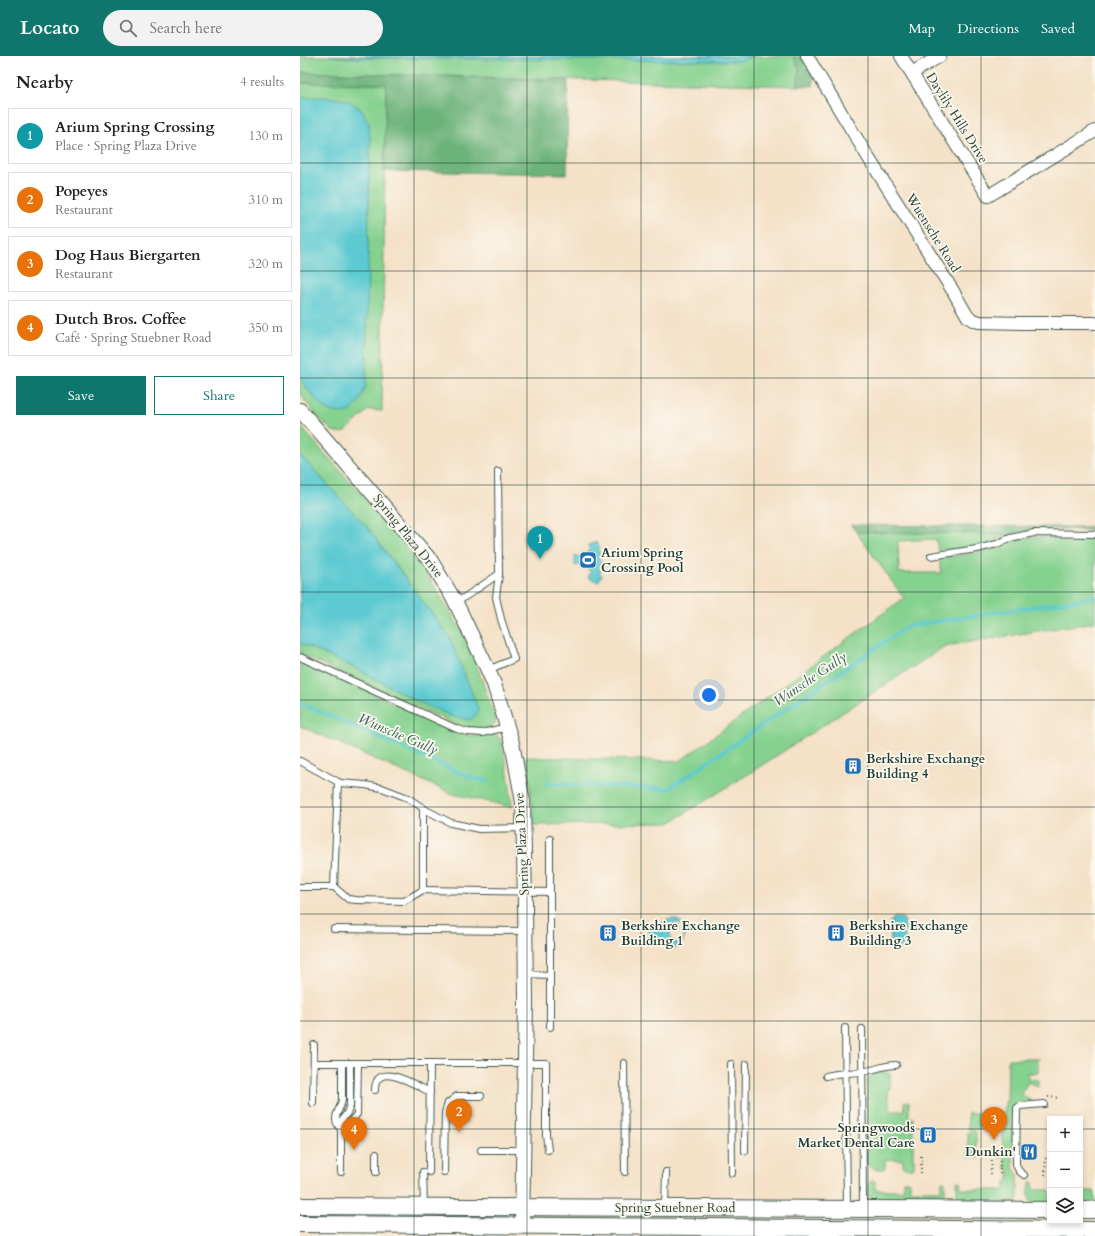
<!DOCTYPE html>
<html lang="en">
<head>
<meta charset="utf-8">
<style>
	body { margin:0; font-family:Cardo,serif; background:#f2f2f2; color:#222 }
	.controls { position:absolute; right:12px; bottom:12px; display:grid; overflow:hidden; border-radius:0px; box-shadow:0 2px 6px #0003 }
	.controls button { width:36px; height:36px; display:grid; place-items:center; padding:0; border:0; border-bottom:1px solid #e0e0e0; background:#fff; color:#222; font:20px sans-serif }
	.you { position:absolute; left:409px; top:639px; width:14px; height:14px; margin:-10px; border:3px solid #fff; border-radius:50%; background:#1a73e8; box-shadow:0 0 0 6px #1a73e833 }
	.badge { display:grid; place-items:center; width:26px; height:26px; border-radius:50%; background:#0f766e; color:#fff; font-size:13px; font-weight:700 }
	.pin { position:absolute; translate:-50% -33px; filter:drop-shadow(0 1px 2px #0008) }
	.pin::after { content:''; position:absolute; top:21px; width:14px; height:12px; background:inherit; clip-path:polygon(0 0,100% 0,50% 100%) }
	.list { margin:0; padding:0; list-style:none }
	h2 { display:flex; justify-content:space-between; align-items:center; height:52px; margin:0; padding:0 16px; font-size:17px }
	h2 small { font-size:13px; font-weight:400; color:#767676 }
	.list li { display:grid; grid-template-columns:26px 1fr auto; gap:12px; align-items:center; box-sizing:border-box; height:56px; margin:0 8px 8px; padding:0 8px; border:1px solid #e0e0e0; border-radius:0px }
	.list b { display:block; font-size:15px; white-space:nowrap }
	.list p { margin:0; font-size:13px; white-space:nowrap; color:#767676 }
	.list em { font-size:13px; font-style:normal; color:#767676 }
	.actions { display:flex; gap:8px; padding:12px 16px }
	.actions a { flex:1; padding:9px 0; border:1px solid #0f766e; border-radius:0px; text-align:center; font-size:14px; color:#0f766e }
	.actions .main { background:#0f766e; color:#fff }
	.icon { flex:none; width:22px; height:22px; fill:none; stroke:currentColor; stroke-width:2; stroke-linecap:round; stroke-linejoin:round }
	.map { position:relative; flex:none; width:795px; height:1180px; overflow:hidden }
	header { display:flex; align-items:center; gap:24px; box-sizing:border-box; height:56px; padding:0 20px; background:#0f766e; color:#fff }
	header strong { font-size:19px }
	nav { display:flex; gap:22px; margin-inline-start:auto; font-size:14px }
	.search { width:280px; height:36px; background:#f2f2f2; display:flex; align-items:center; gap:10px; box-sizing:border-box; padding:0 14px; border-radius:22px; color:#767676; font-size:15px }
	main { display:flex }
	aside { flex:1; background:#fff }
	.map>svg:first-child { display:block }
	.green { fill:#85d18f; stroke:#528762 }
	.forest { fill:#6cb37a; stroke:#467857 }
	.water { fill:#5dcad2; stroke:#3e8483 }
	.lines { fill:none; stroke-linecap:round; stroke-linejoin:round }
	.stream { stroke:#5dcad2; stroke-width:3.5 }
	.service-casing { stroke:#3f564a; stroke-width:8 }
	.minor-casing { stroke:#3f564a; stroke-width:14 }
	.tertiary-casing { stroke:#3f564a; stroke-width:16 }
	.secondary-casing { stroke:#3f564a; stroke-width:18 }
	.path { stroke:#3f564a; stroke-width:2; stroke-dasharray:1 3; stroke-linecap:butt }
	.service { stroke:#fff; stroke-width:6 }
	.minor { stroke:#fff; stroke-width:12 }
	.tertiary { stroke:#fff; stroke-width:14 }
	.secondary { stroke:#fff; stroke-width:16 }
	.grid { fill:none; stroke:#1f3d34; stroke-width:1; stroke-opacity:0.55 }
	.labels { text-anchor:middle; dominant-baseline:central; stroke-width:3.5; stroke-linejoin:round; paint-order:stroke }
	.street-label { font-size:13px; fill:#1f3d34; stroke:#fbf7ec }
	.poi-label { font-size:13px; font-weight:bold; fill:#1f3d34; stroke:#fbf7ec; text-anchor:start }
	.water-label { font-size:14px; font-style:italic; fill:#2e605c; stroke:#fbf7ec }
</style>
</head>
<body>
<header>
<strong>Locato</strong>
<div class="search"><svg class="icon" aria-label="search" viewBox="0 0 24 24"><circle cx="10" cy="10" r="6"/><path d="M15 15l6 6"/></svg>Search here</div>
<nav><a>Map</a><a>Directions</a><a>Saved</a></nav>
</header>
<main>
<aside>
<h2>Nearby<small>4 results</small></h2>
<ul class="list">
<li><span class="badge" style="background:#0f9aa8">1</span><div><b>Arium Spring Crossing</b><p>Place · Spring Plaza Drive</p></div><em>130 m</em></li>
<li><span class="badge" style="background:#e8710a">2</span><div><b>Popeyes</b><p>Restaurant</p></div><em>310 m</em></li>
<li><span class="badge" style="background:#e8710a">3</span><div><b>Dog Haus Biergarten</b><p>Restaurant</p></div><em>320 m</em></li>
<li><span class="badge" style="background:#e8710a">4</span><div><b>Dutch Bros. Coffee</b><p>Café · Spring Stuebner Road</p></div><em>350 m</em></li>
</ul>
<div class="actions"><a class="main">Save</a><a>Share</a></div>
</aside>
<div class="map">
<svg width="795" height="1180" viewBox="0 0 795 1180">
	<rect width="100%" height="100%" fill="#fbf7ec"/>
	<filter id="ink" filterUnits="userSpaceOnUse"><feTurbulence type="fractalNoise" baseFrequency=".025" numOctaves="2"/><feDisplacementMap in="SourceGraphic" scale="8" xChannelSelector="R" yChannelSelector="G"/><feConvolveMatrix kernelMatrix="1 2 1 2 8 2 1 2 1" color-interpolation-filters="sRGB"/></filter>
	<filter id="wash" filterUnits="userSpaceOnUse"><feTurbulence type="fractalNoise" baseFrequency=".012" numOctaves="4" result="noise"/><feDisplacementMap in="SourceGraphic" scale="16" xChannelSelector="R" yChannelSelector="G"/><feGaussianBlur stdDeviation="0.9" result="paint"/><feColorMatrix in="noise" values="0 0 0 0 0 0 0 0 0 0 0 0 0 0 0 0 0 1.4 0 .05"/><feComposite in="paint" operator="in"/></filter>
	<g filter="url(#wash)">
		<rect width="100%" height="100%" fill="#f4e1c7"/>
		<g class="green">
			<path d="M0 0H493L499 11 498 30 0 16Z"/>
			<path d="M0 27 86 28 82 355 68 354 47 374 42 377 32 375 16 359 0 338Z"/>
			<path d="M0 370 80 459 101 484 131 525 157 567 173 599 196 664C192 679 167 671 155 668L0 598Z"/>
			<path d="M556 476 703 478V482C684 492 659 492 638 495L636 483 598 485 599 517H641L639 502 670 498 700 491 715 483 736 481H795V566L645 590 450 717 369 767 234 769 230 732 225 701 380 705 604 542Z"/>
			<path d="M0 604 152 674C160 677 170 681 179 680 185 679 192 676 197 679 205 685 211 740 212 751L153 738 0 670Z"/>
			<path d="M709 1003H740L738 1005V1017H728L729 1023 738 1024V1031L728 1026 721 1038 733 1046H716L713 1050V1112L718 1119V1144L713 1146H659L657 1144V1126L658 1125H660L661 1133 705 1134 706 1126 709 1125V1113L705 1112V1101H698V1096L703 1095V1064H696V1057H705V1046L707 1045 708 1005H709Z"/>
			<path d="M584 1016 588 1017 590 1018V1032L588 1034V1045L590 1046V1055H604V1046L605 1045 609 1046V1061L613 1062V1103H614V1111L613 1112H605L603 1111V1104L585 1103V1112L583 1113C575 1113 572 1115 567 1106V1026L569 1021Z"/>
			<path d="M668 1057H682V1061H684V1064H680V1073H668Z"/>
			<path d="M668 1076H676V1097H681V1101H668Z"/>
			<path d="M571 1125H575L576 1134H603L604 1125H609L610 1126V1134H641L642 1125H644L645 1126C645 1135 647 1143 639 1147H580C568 1144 560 1136 571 1125Z"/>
			<path d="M732 1125 733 1126 734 1134H750V1148H737L731 1146C728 1140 728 1130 732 1125Z"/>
			<rect x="780" y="1135" width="15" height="13"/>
		</g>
		<g class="forest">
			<path d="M493 0H505L514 14 513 30H498L499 12Z"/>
			<path d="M0 16 268 24 267 118 84 115 86 28 0 27Z"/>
			<path d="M551 469 795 471V474C765 474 732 470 703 482V478L556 476Z"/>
		</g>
		<g class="water">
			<path d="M29 0H454L440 5H420L57 2Z"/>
			<path d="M27 41 50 45 62 55 69 68 70 82 66 329C61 344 53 362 35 356 32 355 28 355 26 353 18 349 5 329 0 322V42Z"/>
			<path d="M0 399 67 471 150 582 179 655 171 664 154 661 119 646 55 612 0 587Z"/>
			<path d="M297 486 300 492 298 493 300 498 298 499 301 506 298 512 301 514 299 518 302 519 298 526 288 521 291 516 288 514 289 511 286 509 283 511 278 509 275 510V499L279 501 282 500 286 502 289 500 287 496 290 495 288 489Z"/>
			<path d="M593 862H603V865H605V889H603V892H593V888H591L590 865H593Z"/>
			<path d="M373 863 380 865 384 869V871C380 868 379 866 374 868 369 874 367 887 379 887L382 884 384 879H386L380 890C369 896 368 888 359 886 353 886 351 889 347 884L350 877 347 871 351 867 358 869 366 864Z"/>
		</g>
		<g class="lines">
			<g class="stream">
				<path d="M0 647 172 722 189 725"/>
				<path d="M247 727 368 733 608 570 795 541"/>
			</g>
		</g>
	</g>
	<g filter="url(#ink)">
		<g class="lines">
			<defs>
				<g id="service">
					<path d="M631 500 677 493 697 488 710 482 734 477 795 478"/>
					<path d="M156 547 199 518"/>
					<path d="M0 601 157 673 168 676 182 677 207 671"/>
					<path d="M188 614 214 603 201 563 196 541 199 518 198 415"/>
					<path d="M0 705 40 727 65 729 82 732 108 742 126 754 151 767 179 773 223 772"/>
					<path d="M123 752V834"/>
					<path d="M0 831H34L48 843 56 844 104 845 123 834 250 836"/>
					<path d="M34 831 38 726"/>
					<path d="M34 873 225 875"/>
					<path d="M226 918 250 919"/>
					<path d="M250 971V783"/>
					<path d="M545 972 547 1152"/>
					<path d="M562 973 563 1152"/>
					<path d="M14 1007H246V1079L248 1094"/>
					<path d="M42 1007V1044C40 1056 30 1061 41 1073L53 1063 57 1058 58 1007"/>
					<path d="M324 1007 325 1116"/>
					<path d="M431 1008 432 1117"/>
					<path d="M526 1020C540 1016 556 1018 571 1014 580 1012 586 1009 596 1009"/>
					<path d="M75 1034C75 1003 117 1030 130 1036"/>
					<path d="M13 1047 14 989"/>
					<path d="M181 1094H223"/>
					<path d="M445 1095 446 1008"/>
					<path d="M76 1098V1116"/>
					<path d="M41 1116V1065L47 1057 50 1050V1007"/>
					<path d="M123 1116 124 1150"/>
					<path d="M129 1116 130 1007"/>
					<path d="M144 1116 145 1056 148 1047 157 1040H181"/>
					<path d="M724 1119 719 1115 716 1109 717 1052 720 1050 744 1048"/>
					<path d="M365 1151 366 1116"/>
				</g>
				<g id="minor">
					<path d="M507 0 568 101 653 235 668 261 673 264 679 266 722 267H795"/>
					<path d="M601 0 688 140 795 75"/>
					<path d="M612 17 640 0"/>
				</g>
				<path id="tertiary" d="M0 354 115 486 131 505 156 547 188 614 194 628 212 687 223 746 225 847 226 947 222 1170"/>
				<g id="secondary">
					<path d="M0 1150 750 1154"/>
					<path d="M780 1154H795"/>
					<path d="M0 1168 795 1174"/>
				</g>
			</defs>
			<use href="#service" class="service-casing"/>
			<use href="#minor" class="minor-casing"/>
			<use href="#tertiary" class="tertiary-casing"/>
			<use href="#secondary" class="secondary-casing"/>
			<g class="path">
				<path d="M748 1041 759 1042"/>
				<path d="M621 1100V1118"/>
				<path d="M691 1118 692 1102"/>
				<path d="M700 1118V1102"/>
				<path d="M745 1119 746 1101"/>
			</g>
			<use href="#service" class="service"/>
			<use href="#minor" class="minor"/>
			<use href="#tertiary" class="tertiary"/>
			<use href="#secondary" class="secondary"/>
		</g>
	</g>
	<path class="grid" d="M114 0V1180M227 0V1180M341 0V1180M454 0V1180M568 0V1180M681 0V1180M0 107H795M0 215H795M0 322H795M0 429H795M0 536H795M0 644H795M0 751H795M0 858H795M0 965H795M0 1073H750M780 1073H795"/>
	<defs>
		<symbol id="stadium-square" viewBox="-11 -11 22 22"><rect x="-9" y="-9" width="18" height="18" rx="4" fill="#1f6fb2" stroke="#fbf7ec"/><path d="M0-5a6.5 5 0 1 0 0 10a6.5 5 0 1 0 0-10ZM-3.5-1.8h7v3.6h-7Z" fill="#fff"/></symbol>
		<symbol id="building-square" viewBox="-11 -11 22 22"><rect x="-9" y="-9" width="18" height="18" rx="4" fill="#1f6fb2" stroke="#fbf7ec"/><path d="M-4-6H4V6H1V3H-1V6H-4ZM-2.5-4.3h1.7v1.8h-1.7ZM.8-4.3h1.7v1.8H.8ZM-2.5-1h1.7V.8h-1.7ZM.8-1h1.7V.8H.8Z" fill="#fff"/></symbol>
		<symbol id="restaurant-square" viewBox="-11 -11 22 22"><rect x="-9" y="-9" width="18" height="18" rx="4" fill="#1f6fb2" stroke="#fbf7ec"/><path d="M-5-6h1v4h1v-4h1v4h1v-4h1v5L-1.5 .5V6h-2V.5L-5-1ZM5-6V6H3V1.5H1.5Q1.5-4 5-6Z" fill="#fff"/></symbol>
	</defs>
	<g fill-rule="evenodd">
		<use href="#stadium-square" x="278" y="494" width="20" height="20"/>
		<use href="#building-square" x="543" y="700" width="20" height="20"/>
		<use href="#building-square" x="298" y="867" width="20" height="20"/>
		<use href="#building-square" x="526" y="867" width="20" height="20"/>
		<use href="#building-square" x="618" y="1069" width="20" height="20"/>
		<use href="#restaurant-square" x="719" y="1086" width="20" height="20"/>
	</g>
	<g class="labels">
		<g class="street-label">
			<text transform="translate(657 62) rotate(58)">Daylily Hills Drive</text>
			<text transform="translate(633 177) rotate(58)">Wuensche Road</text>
			<text transform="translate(108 480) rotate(51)">Spring Plaza Drive</text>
			<text transform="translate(222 788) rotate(-93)">Spring Plaza Drive</text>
			<text x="375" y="1152">Spring Stuebner Road</text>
		</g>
		<g class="poi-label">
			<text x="301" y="497">Arium Spring<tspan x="301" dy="15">Crossing Pool</tspan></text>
			<text x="566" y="703">Berkshire Exchange<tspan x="566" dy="15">Building 4</tspan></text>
			<text x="321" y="870">Berkshire Exchange<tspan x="321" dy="15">Building 1</tspan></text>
			<text x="549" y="870">Berkshire Exchange<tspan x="549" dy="15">Building 3</tspan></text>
			<text x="615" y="1072" text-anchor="end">Springwoods<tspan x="615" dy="15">Market Dental Care</tspan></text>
			<text x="716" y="1096" text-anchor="end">Dunkin'</text>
		</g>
		<g class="water-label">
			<text transform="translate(510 623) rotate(-34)">Wunsche Gully</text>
			<text transform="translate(98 678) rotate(23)">Wunsche Gully</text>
		</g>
	</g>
</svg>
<div class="controls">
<button>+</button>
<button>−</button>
<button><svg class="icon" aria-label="layers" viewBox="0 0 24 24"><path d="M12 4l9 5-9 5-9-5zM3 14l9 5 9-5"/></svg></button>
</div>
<div class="you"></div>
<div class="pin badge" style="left:240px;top:503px;background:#0f9aa8">1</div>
<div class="pin badge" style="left:159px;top:1076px;background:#e8710a">2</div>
<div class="pin badge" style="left:694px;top:1084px;background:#e8710a">3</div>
<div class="pin badge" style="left:54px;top:1094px;background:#e8710a">4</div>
</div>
</main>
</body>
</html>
